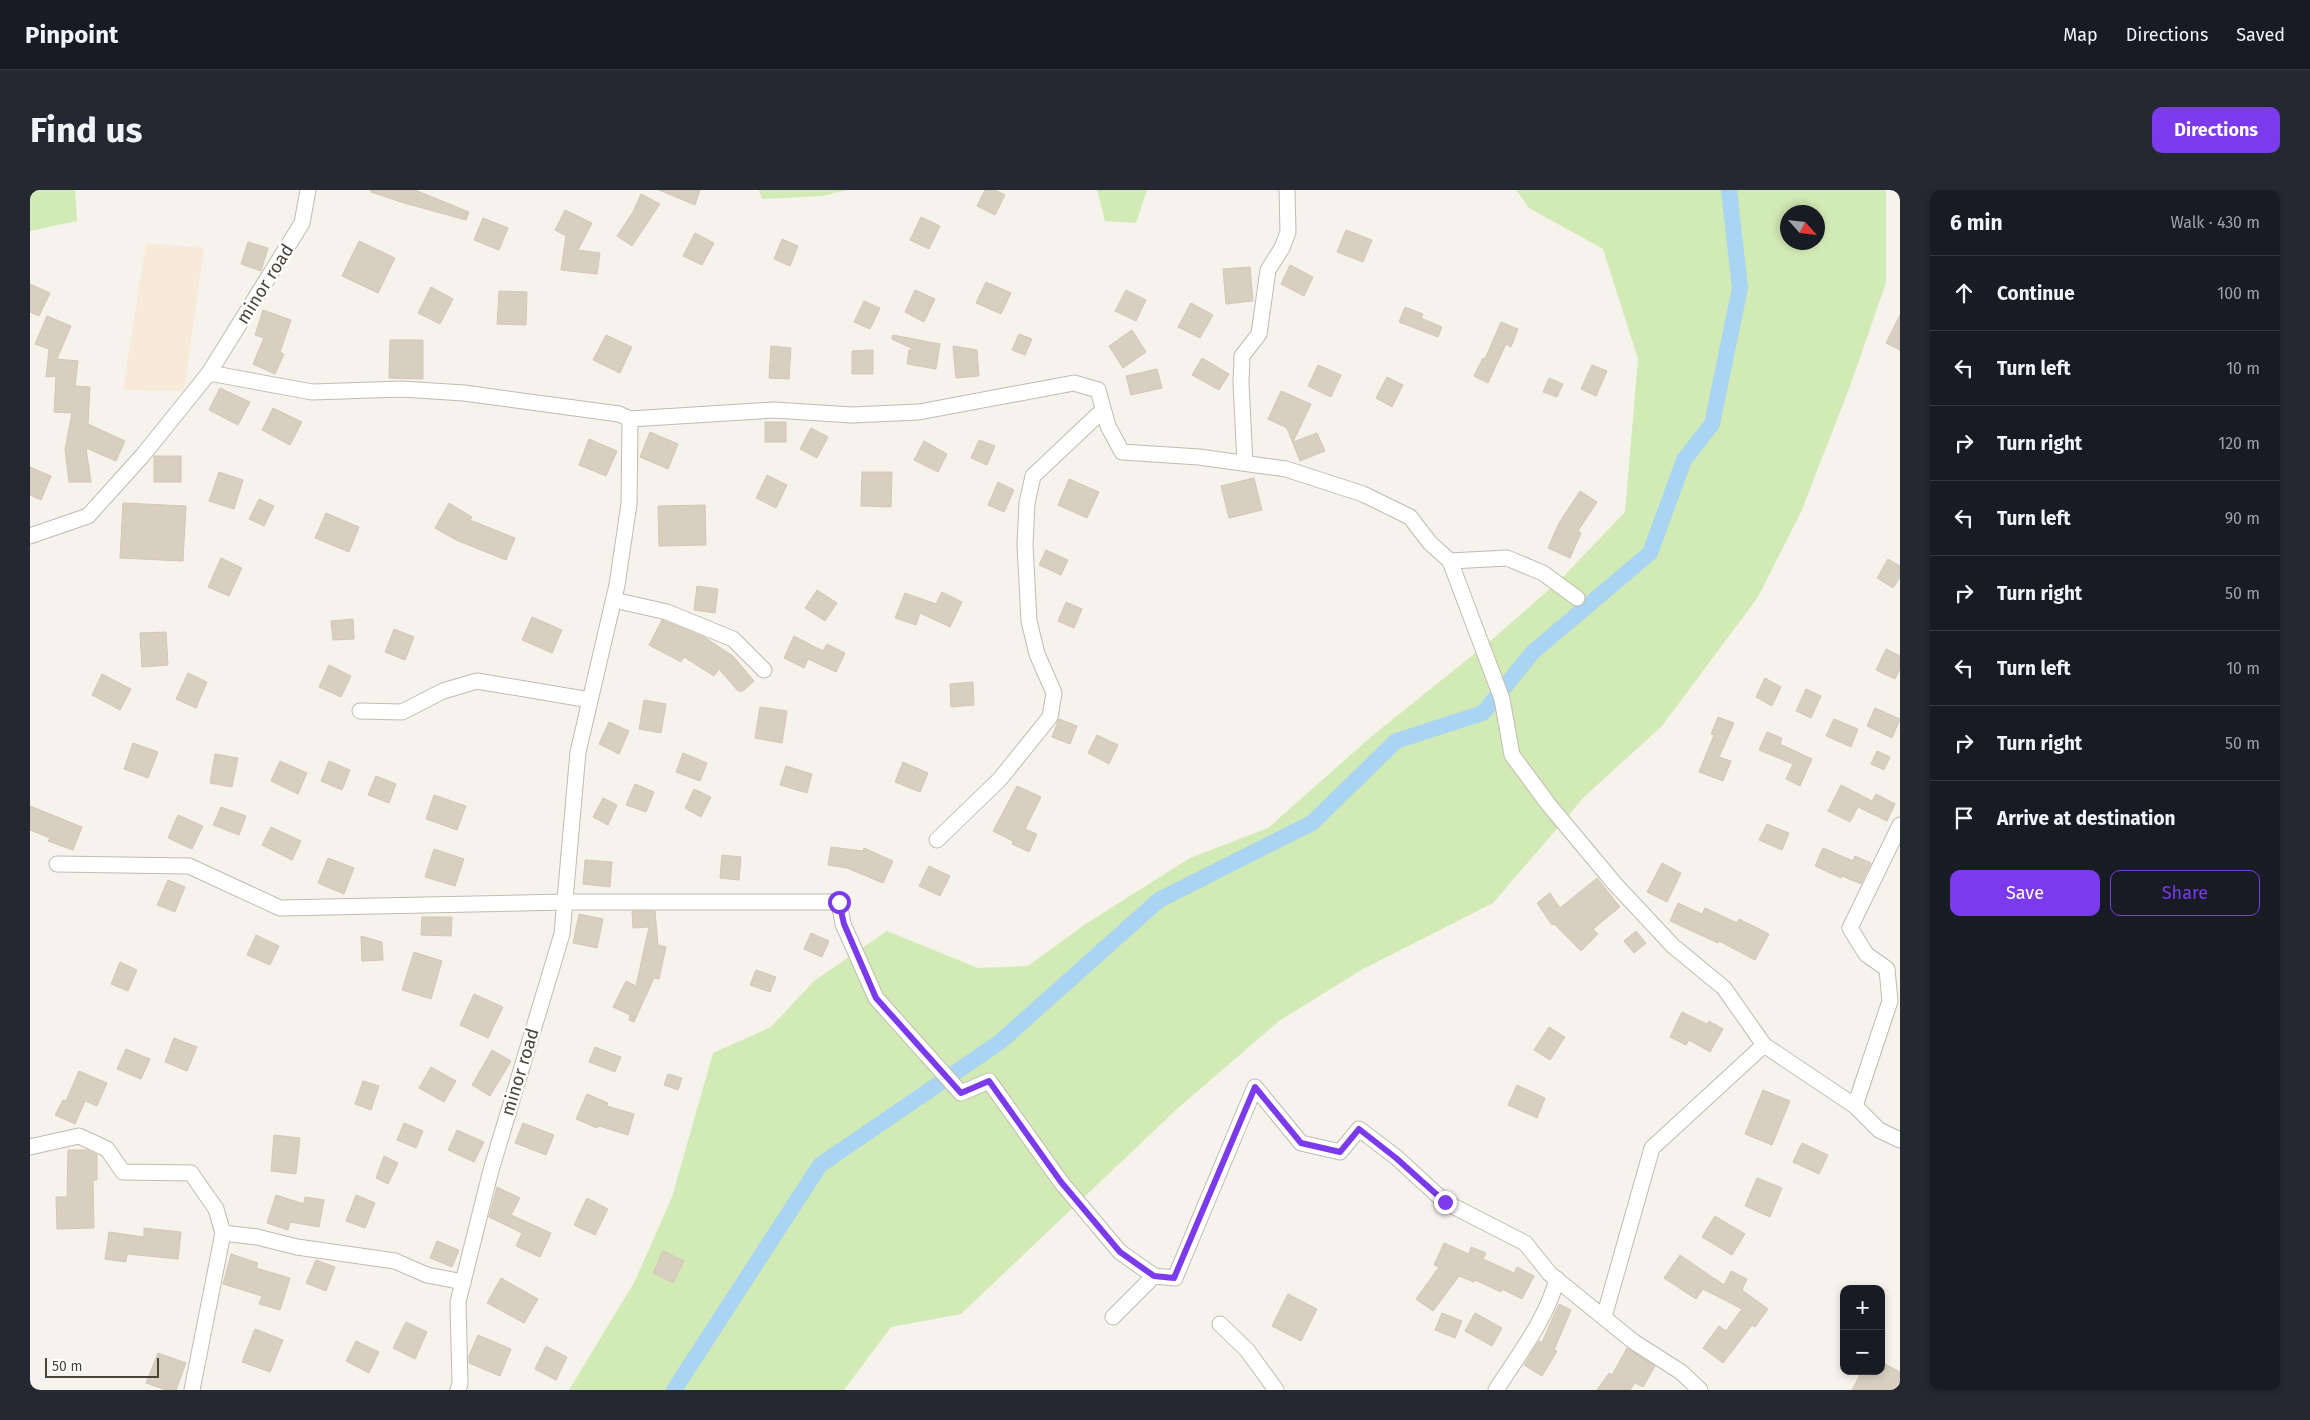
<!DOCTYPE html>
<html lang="en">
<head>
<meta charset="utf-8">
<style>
	body { margin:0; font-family:"Fira Sans",sans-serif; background:#242831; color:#f1f3f6 }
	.controls { position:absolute; right:15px; bottom:15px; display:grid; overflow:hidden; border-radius:10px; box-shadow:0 2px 8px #0003 }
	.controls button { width:45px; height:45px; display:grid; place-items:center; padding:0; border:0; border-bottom:1px solid #363941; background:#171b24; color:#f1f3f6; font:25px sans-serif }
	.compass { position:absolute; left:1750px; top:15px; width:45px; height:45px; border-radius:50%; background:#171b24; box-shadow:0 2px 8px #0003; rotate:117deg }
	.scale { position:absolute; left:15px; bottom:12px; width:114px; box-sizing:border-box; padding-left:5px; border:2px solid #4b4439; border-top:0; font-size:14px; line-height:18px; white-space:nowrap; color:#4b4439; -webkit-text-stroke:4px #fff; paint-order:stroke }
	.stop { position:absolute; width:15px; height:15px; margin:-11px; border:4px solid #7c3aed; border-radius:50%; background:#fff }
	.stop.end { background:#7c3aed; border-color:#fff; box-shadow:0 1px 5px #0008 }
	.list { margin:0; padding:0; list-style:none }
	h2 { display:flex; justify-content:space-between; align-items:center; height:65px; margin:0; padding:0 20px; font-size:21px }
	h2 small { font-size:16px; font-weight:400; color:#9ea1a6 }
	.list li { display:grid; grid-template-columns:32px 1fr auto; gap:15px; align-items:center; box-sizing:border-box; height:75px; padding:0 20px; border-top:1px solid #363941 }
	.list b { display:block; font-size:19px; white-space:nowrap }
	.list em { font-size:16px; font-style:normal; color:#9ea1a6 }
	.actions { display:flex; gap:10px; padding:15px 20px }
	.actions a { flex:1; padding:11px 0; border:1px solid #7c3aed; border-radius:10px; text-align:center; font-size:18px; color:#7c3aed }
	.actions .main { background:#7c3aed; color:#fff }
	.icon { flex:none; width:28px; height:28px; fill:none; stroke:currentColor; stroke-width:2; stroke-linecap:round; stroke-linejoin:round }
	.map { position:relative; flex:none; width:1870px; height:1200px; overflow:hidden; border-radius:10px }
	header { display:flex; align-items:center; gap:30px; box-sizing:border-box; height:70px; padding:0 25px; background:#171b24; border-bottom:1px solid #363941 }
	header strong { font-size:24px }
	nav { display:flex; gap:28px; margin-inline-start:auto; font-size:18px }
	.intro { display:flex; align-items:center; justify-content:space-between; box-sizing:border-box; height:120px; padding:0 30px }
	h1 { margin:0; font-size:35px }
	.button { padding:12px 22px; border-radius:10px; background:#7c3aed; color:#fff; font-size:18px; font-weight:700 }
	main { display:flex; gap:30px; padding:0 30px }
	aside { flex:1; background:#171b24; border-radius:10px; box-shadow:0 2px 8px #0003 }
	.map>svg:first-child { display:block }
	.commercial { fill:#f7ead8 }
	.green { fill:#d2eab5; fill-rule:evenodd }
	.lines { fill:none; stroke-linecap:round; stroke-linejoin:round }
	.canal { stroke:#a9d4f2; stroke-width:16 }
	.building { fill:#d8cfc1; stroke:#d3c7b4 }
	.minor-casing { stroke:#c2bbae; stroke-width:17 }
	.minor { stroke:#fff; stroke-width:15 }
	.route { stroke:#7c3aed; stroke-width:6 }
	.labels { text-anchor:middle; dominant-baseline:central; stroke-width:5; stroke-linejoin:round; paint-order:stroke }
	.street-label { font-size:18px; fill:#4b4439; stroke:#fff }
</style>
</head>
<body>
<header>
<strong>Pinpoint</strong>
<nav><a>Map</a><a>Directions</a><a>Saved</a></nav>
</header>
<div class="intro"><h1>Find us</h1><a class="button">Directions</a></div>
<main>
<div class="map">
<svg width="1870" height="1200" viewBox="0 0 1870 1200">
	<rect width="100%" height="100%" fill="#f6f3ec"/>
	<path class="commercial" d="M116 53 174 58 154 201 93 200Z"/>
	<g class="green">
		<path d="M0 0H45L47 31 0 41Z"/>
		<path d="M729 0H817L792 6 732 9Z"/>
		<path d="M1067 0H1117L1106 33 1075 31Z"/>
		<path d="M1486 0H1856V93L1819 199 1771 322 1728 407 1632 536 1554 607 1463 713 1333 779 1249 831 1147 919 931 1124 861 1137 814 1200H539L605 1091 642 1007 683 863 741 837 784 791 857 741 948 778 998 776 1057 733 1160 668 1238 638 1342 546 1464 448 1532 388 1595 322 1608 169 1573 59 1499 18ZM1758 22H1788V52H1758Z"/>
	</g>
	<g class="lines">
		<path class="canal" d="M644 1200 790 975 970 852 1129 710 1282 633 1366 551 1453 523 1503 462 1620 363 1654 270 1682 234 1710 98 1699 0"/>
	</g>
	<g class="building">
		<path d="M341 0H385L439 22 436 30 374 13 341 2Z"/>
		<path d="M629 0H670L665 15Z"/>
		<path d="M955 0H965L975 5 965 25 947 16Z"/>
		<path d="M611 4 630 14 602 56 587 46 603 22Z"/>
		<path d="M535 20 562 33 548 60 570 63 567 84 531 80 536 46 525 40Z"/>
		<path d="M891 27 910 36 899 59 880 50Z"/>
		<path d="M453 28 478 38 469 60 444 50Z"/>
		<path d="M1316 40 1342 50 1333 72 1307 62Z"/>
		<path d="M665 43 684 53 672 75 653 66Z"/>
		<path d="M752 49 768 56 760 76 744 69Z"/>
		<path d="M329 51 365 68 348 103 312 86Z"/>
		<path d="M218 52 238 58 231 81 211 74Z"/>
		<path d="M1260 75 1283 87 1274 106 1251 94Z"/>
		<path d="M1220 77 1223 111 1196 114 1193 79Z"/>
		<path d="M956 92 981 103 971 124 946 113Z"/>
		<path d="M0 94 20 103 9 126 0 122Z"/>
		<path d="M401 97 423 109 410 134 388 123Z"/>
		<path d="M885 100 905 109 894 132 875 122Z"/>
		<path d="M1096 100 1116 110 1106 131 1085 121Z"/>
		<path d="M469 101 497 102 496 135 467 134Z"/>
		<path d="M834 111 850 118 840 139 824 132Z"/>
		<path d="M1161 113 1183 125 1170 148 1148 137Z"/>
		<path d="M1375 117 1393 124 1391 128 1412 137 1408 147 1369 132Z"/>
		<path d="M233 120 261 130 250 162 254 164 245 184 223 174 234 148 225 145Z"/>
		<path d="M1870 125V160L1856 153Z"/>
		<path d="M17 126 41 136 27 169 48 171 45 196 60 197 58 234 95 251 86 271 56 258 61 292H39L35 259 42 223 24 222 26 186 16 187 19 159 5 154Z"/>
		<path d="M1471 132 1488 139 1481 157 1476 154 1458 193 1444 186 1453 168 1455 169Z"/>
		<path d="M1102 140 1116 162 1093 178 1079 156Z"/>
		<path d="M989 144 1002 149 995 165 982 160Z"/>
		<path d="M576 145 602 157 590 183 563 170Z"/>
		<path d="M863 145 910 154 906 179 877 174 879 160H885L862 149Z"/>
		<path d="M360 150H393V189L359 188Z"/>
		<path d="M741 156 761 158 759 189 739 188Z"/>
		<path d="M923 156 947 160 949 186 926 188Z"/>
		<path d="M843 160V184H822V161Z"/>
		<path d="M1172 168 1199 184 1189 200 1162 185Z"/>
		<path d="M1288 175 1311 185 1301 207 1278 196Z"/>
		<path d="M1562 175 1577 181 1566 206 1551 199Z"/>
		<path d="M1127 179 1132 198 1101 205 1096 186Z"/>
		<path d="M1357 187 1373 195 1362 217 1346 208Z"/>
		<path d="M1519 188 1533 194 1527 207 1513 202Z"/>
		<path d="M190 198 220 212 208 235 179 220Z"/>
		<path d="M1251 201 1281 214 1263 252 1287 243 1295 261 1270 271 1257 238 1238 229Z"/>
		<path d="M243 218 272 232 260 255 232 240Z"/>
		<rect x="735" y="232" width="21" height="20"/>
		<path d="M781 238 798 247 787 268 770 259Z"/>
		<path d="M620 242 648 254 638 279 610 267Z"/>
		<path d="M559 249 587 261 576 286 549 275Z"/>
		<path d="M949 250 965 256 957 275 941 268Z"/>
		<path d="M894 251 917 264 908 282 884 270Z"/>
		<rect x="124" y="266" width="27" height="26"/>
		<path d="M0 277 21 286 11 310 0 305Z"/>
		<path d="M189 282 213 290 204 319 179 311Z"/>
		<path d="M832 282H862L861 317 831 316Z"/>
		<path d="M737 285 757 295 746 318 726 308Z"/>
		<path d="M1224 288 1232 320 1199 328 1191 296Z"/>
		<path d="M1039 289 1069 302 1057 328 1028 315Z"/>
		<path d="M968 292 984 300 974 322 958 315Z"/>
		<path d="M1550 301 1567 312 1548 341 1551 343 1540 368 1518 358 1529 333Z"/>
		<path d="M229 309 244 316 234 336 219 329Z"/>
		<path d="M93 313 156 316 153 371 90 368Z"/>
		<path d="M419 313 442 327 440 330 485 348 476 370 426 350 405 338Z"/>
		<path d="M675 315 676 355 629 356 628 316Z"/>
		<path d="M296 323 329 337 319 362 285 348Z"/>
		<path d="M1016 360 1038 370 1031 385 1009 375Z"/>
		<path d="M191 368 212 378 199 406 178 397Z"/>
		<path d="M1858 369 1870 376V387L1863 398 1847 388Z"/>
		<path d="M667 396 688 399 685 423 664 420Z"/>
		<path d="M787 400 807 413 795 431 775 418Z"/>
		<path d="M912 402 932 412 920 437 890 423 886 435 865 428 875 403 906 414Z"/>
		<path d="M1036 412 1052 419 1044 438 1028 431Z"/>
		<path d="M502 427 532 440 522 463 492 450Z"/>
		<path d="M323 429 324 449 303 450 301 431Z"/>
		<path d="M632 430 674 447 703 466 724 491 713 501H708L689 479 684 486 654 467 651 472 619 455Z"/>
		<path d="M364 439 384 447 375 470 355 462Z"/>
		<path d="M136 442 138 475 112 477 110 443Z"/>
		<path d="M764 446 793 461 797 454 815 463 806 482 778 469 774 478 754 468Z"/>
		<path d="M1856 459 1870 466V479L1865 489 1846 480Z"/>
		<path d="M299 475 321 486 311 507 289 497Z"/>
		<path d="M158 483 177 492 166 518 146 509Z"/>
		<path d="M72 484 101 499 90 520 62 505Z"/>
		<path d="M1735 488 1751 497 1742 516 1726 507Z"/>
		<path d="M943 492 944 515 921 517 920 494Z"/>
		<path d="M1776 499 1791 506 1781 528 1766 521Z"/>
		<path d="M614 510 636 514 631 543 609 539Z"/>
		<path d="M730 517 757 521 752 553 725 548Z"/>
		<path d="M1845 518 1870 529 1862 548 1837 536Z"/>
		<path d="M1688 527 1704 533 1689 567 1701 571 1693 591 1669 582 1684 545 1681 544Z"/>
		<path d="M1029 529 1047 536 1040 554 1022 547Z"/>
		<path d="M1804 529 1828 539 1821 557 1796 546Z"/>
		<path d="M579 532 599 541 589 564 569 554Z"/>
		<path d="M1737 542 1752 548 1750 554 1782 569 1770 596 1756 589 1763 574 1729 560Z"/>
		<path d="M1067 545 1088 555 1079 574 1058 563Z"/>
		<path d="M103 553 128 562 118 588 94 579Z"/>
		<path d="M1847 561 1860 567 1854 580 1841 574Z"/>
		<path d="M653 563 677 573 670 591 646 582Z"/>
		<path d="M185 564 208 568 202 597 180 593Z"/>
		<path d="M250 571 277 583 268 604 241 591Z"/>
		<path d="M299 571 320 580 312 600 291 591Z"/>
		<path d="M873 572 898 583 890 602 865 592Z"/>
		<path d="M756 576 782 584 777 603 750 595Z"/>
		<path d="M346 586 366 594 359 613 338 605Z"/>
		<path d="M605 594 624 602 616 622 596 615Z"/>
		<path d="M1811 595 1842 611 1846 604 1865 614 1857 631 1828 617 1820 632 1798 621Z"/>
		<path d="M987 596 1011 607 995 639 1007 644 999 662 982 654 983 651 963 641Z"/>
		<path d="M664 599 681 607 671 627 655 618Z"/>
		<path d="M404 605 436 616 427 640 396 629Z"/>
		<path d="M573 608 587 615 578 635 563 627Z"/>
		<path d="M0 616 52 637 43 660 18 651 20 648 0 640Z"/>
		<path d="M191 617 216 626 209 645 183 635Z"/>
		<path d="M148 625 173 636 162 659 138 648Z"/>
		<path d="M1737 634 1759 643 1752 660 1729 650Z"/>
		<path d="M241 637 271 651 262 670 232 655Z"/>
		<path d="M801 657 833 661 834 658 863 671 853 693 817 678 798 675Z"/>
		<path d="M1793 658 1823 671 1825 666 1841 673 1831 694 1812 686 1811 688 1785 676Z"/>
		<path d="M404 659 434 669 425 696 395 687Z"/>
		<path d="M692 665 711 667 709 690 690 688Z"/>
		<path d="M298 668 324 678 314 704 288 693Z"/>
		<path d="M555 670 582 672 580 697 553 694Z"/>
		<path d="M1632 673 1651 683 1637 712 1617 702Z"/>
		<path d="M899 676 920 686 910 706 889 696Z"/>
		<path d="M1567 688 1590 717 1563 739 1568 744 1551 761 1524 734 1522 735 1507 713 1520 703 1530 718Z"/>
		<path d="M138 690 155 697 145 722 127 715Z"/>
		<path d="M1648 713 1672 724 1675 718 1707 733 1709 729 1739 744 1725 770 1689 751 1688 753 1640 731Z"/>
		<path d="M602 721H625L628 755 636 757 629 789 624 788 604 832 599 830 600 825 583 817 596 791 606 796 619 737 603 738Z"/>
		<path d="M549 724 573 729 567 758 543 753Z"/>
		<path d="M392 727H422L421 746 391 745Z"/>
		<path d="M1606 741 1616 753 1604 763 1594 751Z"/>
		<path d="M781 743 799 751 792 767 774 759Z"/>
		<path d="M226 745 249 756 240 775 217 765Z"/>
		<path d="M331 746 352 752 353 770 332 771Z"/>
		<path d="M384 762 412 771 401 809 372 800Z"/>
		<path d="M90 772 107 780 98 801 81 794Z"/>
		<path d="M726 780 746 787 740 802 720 795Z"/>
		<path d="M444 804 473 817 458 848 430 835Z"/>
		<path d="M1652 822 1677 834 1679 831 1693 839 1680 862 1659 850 1656 855 1640 847Z"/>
		<path d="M1519 837 1535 847 1520 870 1504 860Z"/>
		<path d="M144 848 167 857 157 881 135 872Z"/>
		<path d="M565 857 591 867 585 882 559 872Z"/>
		<path d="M96 859 120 869 111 889 87 879Z"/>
		<path d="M462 860 481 871 460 906 442 895Z"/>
		<path d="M401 877 426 891 414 912 389 898Z"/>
		<path d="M49 881 77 893 67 916 55 911 45 934 25 925 33 910 36 911Z"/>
		<path d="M638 884 652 888 648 900 634 895Z"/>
		<path d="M333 891 349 896 341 920 325 914Z"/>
		<path d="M1487 895 1515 908 1507 928 1478 915Z"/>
		<path d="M1733 900 1760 911 1742 955 1715 944Z"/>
		<path d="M557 904 578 913 577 916 604 924 598 945 569 936 567 938 546 929Z"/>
		<path d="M374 933 393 941 386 958 367 950Z"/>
		<path d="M493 933 524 945 516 965 485 953Z"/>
		<path d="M427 940 454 952 444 972 418 960Z"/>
		<path d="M244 945 270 948 266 984 241 981Z"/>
		<path d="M1772 953 1798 965 1789 984 1763 972Z"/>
		<path d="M38 960H57L67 965V990H63L64 1038 27 1039 26 1007H37Z"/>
		<path d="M354 966 368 973 358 994 346 988Z"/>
		<path d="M1727 988 1752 998 1740 1027 1715 1016Z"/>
		<path d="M467 997 490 1008 481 1025 521 1043 510 1067 486 1056 492 1043 459 1027Z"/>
		<path d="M246 1005 274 1014 275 1007 294 1010 289 1037 260 1032 258 1040 237 1033Z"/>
		<path d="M326 1005 345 1013 335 1038 316 1031Z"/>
		<path d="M557 1008 578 1019 565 1045 544 1035Z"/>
		<path d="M1685 1026 1715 1044 1702 1065 1672 1047Z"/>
		<path d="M114 1038 151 1042 148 1069 97 1064 96 1072 75 1069 79 1042 114 1047Z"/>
		<path d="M407 1051 429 1060 422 1077 400 1068Z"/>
		<path d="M1414 1053 1439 1064 1441 1057 1456 1063 1453 1069 1484 1083 1487 1077 1504 1086 1492 1109 1472 1099 1471 1102 1445 1090 1444 1092 1429 1086 1403 1121 1386 1109 1409 1077 1404 1075Z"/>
		<path d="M633 1061 654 1071 643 1093 623 1083Z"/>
		<path d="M201 1064 228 1073 226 1078 260 1088 250 1120 229 1114 232 1106 193 1094Z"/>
		<path d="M1650 1065 1694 1095 1701 1081 1717 1089 1712 1100 1738 1119 1725 1137 1722 1135 1693 1173 1673 1158 1689 1136 1696 1141 1712 1119 1673 1099 1666 1109 1634 1088Z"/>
		<path d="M286 1070 305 1077 296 1101 276 1093Z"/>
		<path d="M471 1088 508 1109 494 1133 457 1113Z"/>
		<path d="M1258 1104 1287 1119 1271 1151 1242 1136Z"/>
		<path d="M1529 1114 1541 1120 1524 1160 1527 1161 1512 1186 1494 1175 1509 1151 1512 1152Z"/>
		<path d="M1412 1123 1432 1131 1425 1148 1405 1140Z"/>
		<path d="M1445 1123 1472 1138 1462 1156 1435 1141Z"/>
		<path d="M376 1132 397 1142 385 1169 363 1158Z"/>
		<path d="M225 1139 253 1150 240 1182 212 1172Z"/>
		<path d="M448 1145 481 1159 470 1186 439 1173V1166Z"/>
		<path d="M326 1151 349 1162 339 1183 316 1171Z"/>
		<path d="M516 1156 537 1167 526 1190 505 1179Z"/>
		<path d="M1597 1158 1625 1176 1613 1197 1605 1193 1600 1200H1567L1579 1183 1582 1185Z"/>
		<path d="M128 1163 156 1173 146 1200H136L116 1193Z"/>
		<path d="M1851 1172 1870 1182V1189L1864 1200H1822L1832 1181H1851Z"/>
	</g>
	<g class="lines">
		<defs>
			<g id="minor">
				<path d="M179 183 272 33 278 0"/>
				<path d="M600 229 744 220 822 225 889 222 1044 193 1068 200 1078 236 1092 262 1169 267 1256 279 1333 304 1380 327 1400 353 1420 371 1472 509 1482 565 1519 615 1585 694 1643 756 1694 798 1734 855 1825 916"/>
				<path d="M1215 273 1211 193 1212 166 1229 144 1238 80 1252 58 1258 42 1257 0"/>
				<path d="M0 346 58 326 113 265 179 183 282 202 372 199 434 203 589 224 600 229 599 314 587 395 548 562 532 744 461 980 428 1112 430 1194 428 1200"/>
				<path d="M1420 371 1477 368 1513 383 1547 408"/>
				<path d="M584 410 637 422 703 449 734 480"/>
				<path d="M330 521 372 522 413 501 447 491 560 510"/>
				<path d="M1870 635 1820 738 1836 764 1857 779 1860 811 1825 916 1849 940 1870 950"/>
				<path d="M907 650 970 589 1020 527 1024 503 1007 464 999 431 995 355 997 313 1003 286 1073 220"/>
				<path d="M27 674 159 676 250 718 535 712H809L813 734 846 808 931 903 959 891 1031 992 1090 1062 1124 1086 1145 1088 1225 897 1271 953 1310 962 1329 939 1366 967 1415 1012 1495 1053 1520 1084 1604 1152 1651 1182 1670 1200"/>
				<path d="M0 957 49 946 77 959 93 982 161 983 186 1019 193 1043 227 1047 267 1057 365 1071 397 1085 433 1092"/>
				<path d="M1083 1127 1124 1086"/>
				<path d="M1574 1127 1622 958 1734 855"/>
				<path d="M1190 1134 1217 1160 1246 1200"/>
				<path d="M162 1200 193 1043"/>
				<path d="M1466 1200C1489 1164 1516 1130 1527 1089"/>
			</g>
		</defs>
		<use href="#minor" class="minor-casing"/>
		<use href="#minor" class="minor"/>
	</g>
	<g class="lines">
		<path class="route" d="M809 712 814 734 846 808 931 903 959 891 1031 992 1090 1062 1124 1086 1144 1088 1225 897 1271 953 1310 962 1329 939 1366 968 1415 1012"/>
	</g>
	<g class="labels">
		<g class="street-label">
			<text transform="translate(235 94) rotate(-58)">minor road</text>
			<text transform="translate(490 882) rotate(-73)">minor road</text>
		</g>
	</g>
</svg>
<div class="controls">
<button>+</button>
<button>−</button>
</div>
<svg class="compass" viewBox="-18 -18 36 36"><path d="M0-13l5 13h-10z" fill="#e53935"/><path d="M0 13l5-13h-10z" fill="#9ea1a6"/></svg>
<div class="scale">50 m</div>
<div class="stop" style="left:809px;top:712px"></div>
<div class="stop end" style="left:1415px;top:1012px"></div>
</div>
<aside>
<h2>6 min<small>Walk · 430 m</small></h2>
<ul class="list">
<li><svg class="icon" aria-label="ahead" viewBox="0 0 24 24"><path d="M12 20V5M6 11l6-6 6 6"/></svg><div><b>Continue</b></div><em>100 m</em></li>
<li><svg class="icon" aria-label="left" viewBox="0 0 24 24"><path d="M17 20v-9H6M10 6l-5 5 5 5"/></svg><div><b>Turn left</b></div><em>10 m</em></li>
<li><svg class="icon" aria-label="right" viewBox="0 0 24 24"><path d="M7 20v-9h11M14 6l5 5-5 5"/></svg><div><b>Turn right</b></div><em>120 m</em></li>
<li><svg class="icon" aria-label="left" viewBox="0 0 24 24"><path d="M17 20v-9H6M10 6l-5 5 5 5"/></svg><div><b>Turn left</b></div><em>90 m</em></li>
<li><svg class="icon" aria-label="right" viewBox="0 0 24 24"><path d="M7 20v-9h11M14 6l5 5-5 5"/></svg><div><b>Turn right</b></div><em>50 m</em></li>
<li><svg class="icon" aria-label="left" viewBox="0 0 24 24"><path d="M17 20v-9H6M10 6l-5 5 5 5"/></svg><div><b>Turn left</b></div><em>10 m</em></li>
<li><svg class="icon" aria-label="right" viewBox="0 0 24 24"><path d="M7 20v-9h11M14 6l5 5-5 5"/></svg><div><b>Turn right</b></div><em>50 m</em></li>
<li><svg class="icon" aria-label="arrive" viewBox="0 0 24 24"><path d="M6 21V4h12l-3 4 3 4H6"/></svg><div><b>Arrive at destination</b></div></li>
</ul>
<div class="actions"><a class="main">Save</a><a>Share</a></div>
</aside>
</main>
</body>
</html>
